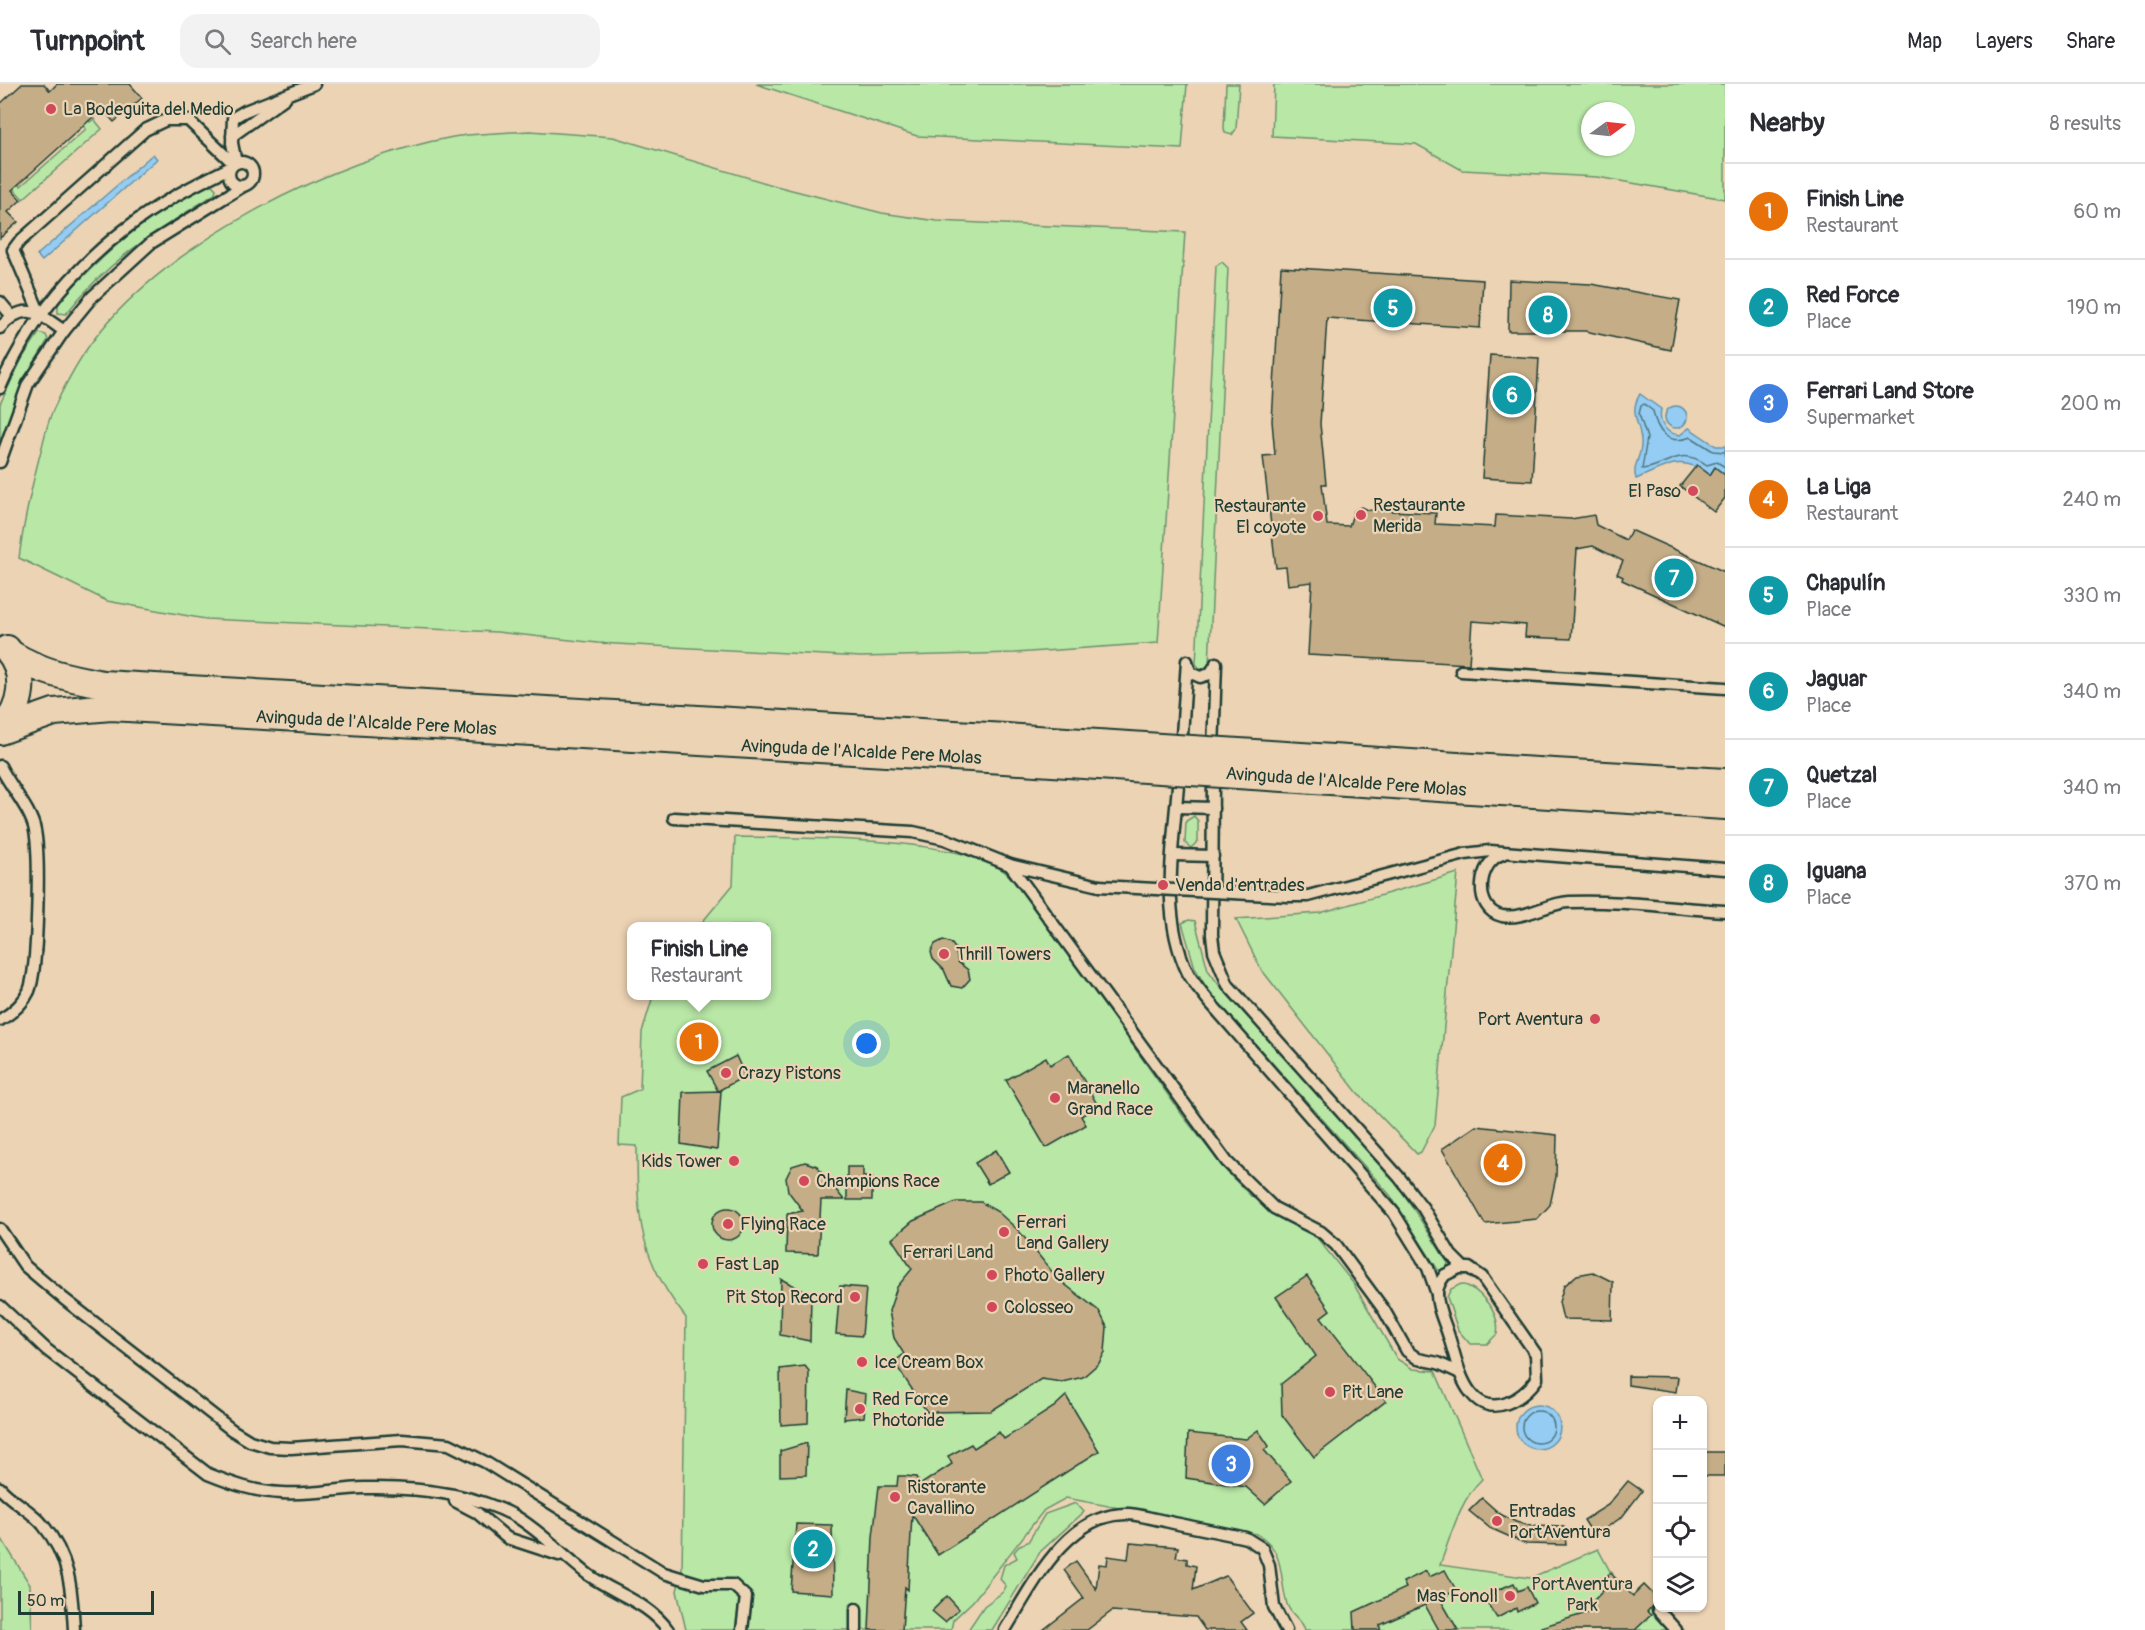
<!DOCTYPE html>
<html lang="en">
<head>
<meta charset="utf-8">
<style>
	body { margin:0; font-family:Pangolin,sans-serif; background:#f2f2f3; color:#2b2b33 }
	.controls { position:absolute; right:18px; bottom:18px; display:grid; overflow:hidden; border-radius:12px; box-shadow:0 2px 4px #0004 }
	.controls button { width:54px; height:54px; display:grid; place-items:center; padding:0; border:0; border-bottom:2px solid #e1e1e2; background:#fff; color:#2b2b33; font:30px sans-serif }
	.compass { position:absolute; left:1581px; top:18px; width:54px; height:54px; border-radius:50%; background:#fff; box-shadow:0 2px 4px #0004; rotate:75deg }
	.scale { position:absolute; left:18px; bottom:15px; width:136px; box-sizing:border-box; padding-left:6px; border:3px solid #1f3d34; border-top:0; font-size:16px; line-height:21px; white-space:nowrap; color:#1f3d34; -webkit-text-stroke:4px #ecd3b4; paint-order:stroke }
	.you { position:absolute; left:867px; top:960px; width:21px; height:21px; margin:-15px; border:4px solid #fff; border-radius:50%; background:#1a73e8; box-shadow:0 0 0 9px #1a73e833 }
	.badge { display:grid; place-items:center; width:39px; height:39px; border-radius:50%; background:#d1495b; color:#fff; font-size:20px; font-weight:700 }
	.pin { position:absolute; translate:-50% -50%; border:3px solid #fff; box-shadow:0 2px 6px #0006 }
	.popup { position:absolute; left:627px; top:838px; width:144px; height:78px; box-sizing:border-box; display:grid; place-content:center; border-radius:12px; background:#fff; filter:drop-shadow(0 2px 4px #0005); font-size:20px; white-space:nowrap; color:#7c7c81 }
	.popup b { font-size:22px; color:#2b2b33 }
	.popup::after { content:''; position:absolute; left:50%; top:100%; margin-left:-12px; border:12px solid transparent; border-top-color:#fff }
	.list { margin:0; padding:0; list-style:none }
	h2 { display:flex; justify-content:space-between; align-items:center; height:78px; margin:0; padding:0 24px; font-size:26px }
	h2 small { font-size:20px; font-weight:400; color:#7c7c81 }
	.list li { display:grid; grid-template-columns:39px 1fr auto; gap:18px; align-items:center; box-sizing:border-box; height:96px; padding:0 24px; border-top:2px solid #e1e1e2 }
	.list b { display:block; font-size:22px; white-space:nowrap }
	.list p { margin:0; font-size:20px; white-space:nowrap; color:#7c7c81 }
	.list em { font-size:20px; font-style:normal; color:#7c7c81 }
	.icon { flex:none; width:33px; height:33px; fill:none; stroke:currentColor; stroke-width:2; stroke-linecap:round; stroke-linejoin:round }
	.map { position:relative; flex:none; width:1725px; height:1546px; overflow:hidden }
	header { display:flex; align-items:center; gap:36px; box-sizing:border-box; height:84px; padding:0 30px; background:#fff; border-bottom:2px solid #e1e1e2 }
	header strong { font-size:28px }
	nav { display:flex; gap:33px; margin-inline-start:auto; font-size:21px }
	.search { width:420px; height:54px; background:#f2f2f3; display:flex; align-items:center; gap:15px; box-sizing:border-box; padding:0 21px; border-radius:18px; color:#7c7c81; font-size:22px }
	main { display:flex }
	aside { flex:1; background:#fff }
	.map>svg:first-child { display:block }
	.green { fill:#b8e7a6; stroke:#6c926d; stroke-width:1.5; fill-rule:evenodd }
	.water { fill:#94ccf3; stroke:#6593a7; stroke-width:1.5 }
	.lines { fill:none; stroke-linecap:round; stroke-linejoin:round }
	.shore { stroke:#4e7680; stroke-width:1.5 }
	.building { fill:#c5ae87; stroke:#1f3d34; stroke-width:1.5 }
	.service-casing { stroke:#1f3d34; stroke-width:15 }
	.tertiary-casing { stroke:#1f3d34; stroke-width:30 }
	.service { stroke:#ecd3b4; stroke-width:10 }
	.tertiary { stroke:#ecd3b4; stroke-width:26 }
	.service-bridge-casing { stroke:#1f3d34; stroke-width:15; stroke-linecap:butt }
	.tertiary-bridge-casing { stroke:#1f3d34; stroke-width:30; stroke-linecap:butt }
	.service-bridge { stroke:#ecd3b4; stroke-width:10 }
	.tertiary-bridge { stroke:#ecd3b4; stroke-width:26 }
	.poi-dot { fill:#d1495b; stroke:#ecd3b4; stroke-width:2 }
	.labels { text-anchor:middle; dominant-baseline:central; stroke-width:4.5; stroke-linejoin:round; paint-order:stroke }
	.poi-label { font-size:18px; fill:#1f3d34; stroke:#ecd3b4; text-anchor:start }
	.street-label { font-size:18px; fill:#1f3d34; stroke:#ecd3b4 }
	.park-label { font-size:18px; fill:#27463a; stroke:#ecd3b4 }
</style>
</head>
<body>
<header>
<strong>Turnpoint</strong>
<div class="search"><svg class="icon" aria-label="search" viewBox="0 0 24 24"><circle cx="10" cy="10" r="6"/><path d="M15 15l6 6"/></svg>Search here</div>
<nav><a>Map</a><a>Layers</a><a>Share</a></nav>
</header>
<main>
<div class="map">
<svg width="1725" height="1546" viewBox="0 0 1725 1546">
	<rect width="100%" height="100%" fill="#ecd3b4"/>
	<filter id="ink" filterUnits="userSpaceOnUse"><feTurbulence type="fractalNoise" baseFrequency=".0167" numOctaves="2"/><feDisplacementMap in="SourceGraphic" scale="12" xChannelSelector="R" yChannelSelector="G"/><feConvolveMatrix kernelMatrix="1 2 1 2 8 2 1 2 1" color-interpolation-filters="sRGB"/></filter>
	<g filter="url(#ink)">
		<g class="green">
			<path d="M756 0H1187L1182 65 917 52Z"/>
			<path d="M1226 0H1239L1236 45 1232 51 1225 49 1224 44Z"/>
			<path d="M1274 0H1725V115L1597 93 1462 86 1416 60 1272 52ZM1590 27H1626V63H1590Z"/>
			<path d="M67 12 90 38 94 35 102 45 23 115 0 89V79L21 102 86 45 61 17Z"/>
			<path d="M530 47 613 53 776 102 882 129 937 137 1185 148 1158 559 1015 569 861 573 598 559 497 548 205 535 107 517 19 474C24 436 32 400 42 363 45 351 48 336 54 324 65 301 79 274 95 254 168 158 335 74 453 53 478 49 504 49 530 47Z"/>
			<path d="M211 100 216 105 215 110C158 146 108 176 66 230L58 229V221L64 212C106 168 154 124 211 100Z"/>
			<path d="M1222 178 1228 184 1209 581 1201 586 1196 580 1216 182Z"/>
			<path d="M39 249 46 251 48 256 22 299 0 358V320L23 273Z"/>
			<path d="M1194 732 1198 737V757L1191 764 1185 759 1186 737Z"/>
			<path d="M735 753C796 754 959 752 1005 788 1012 794 1018 802 1024 808L1183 1032 1228 1089 1251 1112 1275 1129 1314 1150 1353 1199 1397 1275 1413 1285 1435 1287 1482 1395C1459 1417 1451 1452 1440 1481L1530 1494 1598 1465 1611 1489 1632 1512 1644 1501 1657 1515 1658 1524H1665L1684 1546H1305C1303 1536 1290 1531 1287 1520 1279 1494 1286 1466 1257 1450L1066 1414 1044 1426 973 1517 953 1536 951 1546H686L677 1507 682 1487 686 1234C639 1174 637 1135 637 1062L619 1061 621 1013 640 1005 642 948 653 912H766V842H699L733 801Z"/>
			<path d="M1458 789 1435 1041 1421 1068 1417 1070 1357 1008 1261 885 1236 835 1320 829Z"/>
			<path d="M1189 836 1195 837 1208 886 1219 901 1399 1102 1448 1179 1446 1186H1438L1390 1111 1209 908 1195 884 1182 839Z"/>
			<path d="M1461 1200C1480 1204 1501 1230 1497 1250L1487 1260H1470L1458 1246 1447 1213 1451 1205Z"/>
			<path d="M1076 1419 1084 1428 1040 1468 992 1546H968L984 1522 1003 1508 1006 1502 1000 1495 1004 1481 1017 1474 1014 1468 1020 1461 1028 1458 1045 1430Z"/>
			<path d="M0 1452 30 1501 32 1546H0Z"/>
		</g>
		<g class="water">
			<path d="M153 70 157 75 42 177 37 171Z"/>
			<path d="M1640 310 1661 325C1658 339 1666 350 1680 351L1689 344 1716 362H1725V391L1715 384 1710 391C1681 369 1665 383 1636 395 1632 382 1640 375 1641 362 1643 342 1627 330 1640 310Z"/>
			<circle cx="1676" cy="333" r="11"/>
			<circle cx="1538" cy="1343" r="22"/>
		</g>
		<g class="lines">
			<g class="shore">
				<path d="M1725 368 1713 367 1691 353C1668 362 1657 348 1653 327L1644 320 1641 322 1639 330 1647 354 1642 385C1669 382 1679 361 1707 381L1717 378 1725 383"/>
				<circle cx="1538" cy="1343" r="16"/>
			</g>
		</g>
		<g class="building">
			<path d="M22 0H44L50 7 57 0H130L142 14 114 38 102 25 12 106 21 116 8 128 18 138 0 154V20Z"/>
			<path d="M1281 183 1483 196 1480 244 1327 234 1320 340 1326 400H1322L1327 441 1349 442 1354 427 1361 423 1368 426 1436 429 1435 440 1495 443 1496 431 1571 435 1594 431 1596 441 1626 456 1631 446 1725 488V543L1622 496 1623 493 1617 490 1623 477 1593 462 1577 465 1571 555 1525 553 1526 541 1472 537 1469 580 1308 571 1312 498 1288 501 1286 483 1276 484 1263 372 1275 371 1272 337Z"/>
			<path d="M1509 196 1591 200 1680 216 1671 266 1585 247H1508Z"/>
			<path d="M1490 271 1539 274 1532 397 1482 394Z"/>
			<path d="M1697 381 1710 391 1715 383 1725 391V414L1714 428 1680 402Z"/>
			<path d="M943 856 951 859 955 864 958 878 968 886 970 895 962 904 951 902 944 886 933 875 931 868 935 860Z"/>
			<path d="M1069 970 1098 1022 1081 1032 1086 1041 1046 1064 1006 996 1046 973 1050 981Z"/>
			<path d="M736 972 745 992 718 1007 707 987Z"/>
			<path d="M721 1007 717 1066 681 1060 683 1008Z"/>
			<path d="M1476 1042 1557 1051 1556 1093 1550 1121 1537 1135 1485 1140 1442 1065Z"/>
			<path d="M996 1066 1009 1088 988 1100 975 1079Z"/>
			<path d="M805 1078 817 1082 844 1116H821L818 1170 786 1169 787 1130 803 1127 788 1107 786 1094 792 1082Z"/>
			<path d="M847 1083H863V1093H872V1116H847Z"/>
			<path d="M956 1118H981L998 1128 1019 1147 1058 1195 1099 1227 1107 1243 1105 1268 1099 1279 1083 1293 1062 1298 1041 1295 991 1327 927 1328 894 1278 904 1270 894 1254 889 1227 897 1203 912 1185 892 1155 913 1137Z"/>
			<circle cx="728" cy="1140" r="16"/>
			<path d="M1593 1188 1613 1198 1612 1236 1563 1235 1559 1218 1564 1202 1577 1191Z"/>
			<path d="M1307 1192 1330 1226 1321 1233 1386 1317 1314 1373 1282 1331 1281 1300 1316 1272 1276 1213Z"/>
			<path d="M781 1195 811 1211 810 1257 780 1251Z"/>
			<path d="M840 1202 866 1204 862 1252 836 1250Z"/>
			<path d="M805 1282 809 1287 808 1339 781 1341 780 1285Z"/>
			<path d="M1628 1292 1678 1293 1676 1308 1628 1301Z"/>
			<path d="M846 1306 866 1310 864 1333 844 1335Z"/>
			<path d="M1066 1312 1099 1367 938 1471 912 1430 908 1506 905 1503 902 1546H869L873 1453 879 1402H897L898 1392H905L916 1393 920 1401 952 1380 948 1372 971 1360 974 1364 999 1348 1004 1355 1054 1323Z"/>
			<path d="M1258 1346 1269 1362 1264 1366 1291 1397 1265 1420 1246 1403 1186 1394 1188 1349 1246 1355Z"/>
			<path d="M807 1359 806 1391 780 1392V1367Z"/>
			<rect x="1702" y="1368" width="23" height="24"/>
			<path d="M1628 1397 1642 1407 1622 1433 1594 1452 1584 1436 1608 1421Z"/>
			<path d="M1482 1414 1500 1430 1516 1438 1531 1442 1564 1443 1566 1461 1526 1460 1490 1444 1469 1427Z"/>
			<path d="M796 1440 832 1441 833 1510 791 1507Z"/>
			<path d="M1130 1459 1178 1463 1176 1473 1187 1475V1480L1196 1482 1193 1506 1226 1492 1253 1529 1241 1538 1247 1546H1205L1196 1533 1112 1527 1087 1546H1043L1084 1514 1064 1486 1076 1477 1096 1505 1099 1480 1107 1481 1108 1472 1128 1475Z"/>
			<path d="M1445 1486 1456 1506 1440 1515 1458 1546H1439L1425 1521 1380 1541V1546H1355L1354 1528 1406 1504 1403 1498 1426 1487 1429 1493Z"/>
			<path d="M1610 1489 1633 1512 1644 1501 1658 1515 1647 1528 1651 1531 1635 1546H1542L1541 1543 1590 1528 1589 1521 1603 1507 1598 1501Z"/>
			<path d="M1514 1499 1518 1507 1527 1503 1535 1519 1517 1528 1516 1524 1497 1534 1487 1519 1492 1516 1488 1510Z"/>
			<path d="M947 1512 959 1525 945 1538 932 1527Z"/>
		</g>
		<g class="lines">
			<defs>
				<g id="service">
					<path d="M232 52 285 14"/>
					<circle cx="241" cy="90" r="12"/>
					<path d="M236 79 232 59 233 34 245 27 314 0"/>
					<path d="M0 218 11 231"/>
					<path d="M40 230 13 166 19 158 145 46 166 36H188L234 80"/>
					<path d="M0 244C24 216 39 229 64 247"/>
					<path d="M0 304C33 226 96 158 170 115 190 103 211 93 231 83"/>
					<path d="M0 378 28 300 64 247 92 213 151 159 243 102"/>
					<path d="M1187 579 1191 589 1200 593 1210 590 1215 582"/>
					<path d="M1461 587 1725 604"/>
					<path d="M1181 666 1187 577"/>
					<path d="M1213 668 1216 579"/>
					<path d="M0 682C9 701 32 727 35 747 40 771 38 886 29 907 23 920 12 929 0 936"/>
					<path d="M1179 688C1175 753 1158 828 1188 889 1193 898 1201 907 1207 915L1394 1129 1428 1184 1437 1210"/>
					<path d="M1213 690 1212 851 1214 867 1228 901 1399 1093 1423 1124 1451 1171 1464 1184"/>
					<path d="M1177 723 1213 724"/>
					<path d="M674 734 913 748 945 755 1010 781 1099 802"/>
					<path d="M1503 770C1477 777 1473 826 1502 832 1524 836 1547 819 1569 818 1620 816 1674 824 1725 827"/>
					<path d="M1173 771 1213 772"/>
					<path d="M1010 781 1227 1078 1274 1124 1321 1148 1336 1161 1384 1226 1407 1267 1418 1275 1438 1279 1460 1289"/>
					<path d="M1289 812H1308L1465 770 1490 767 1725 785"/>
					<path d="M0 1145 25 1182 64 1215 232 1346 250 1357 270 1363 291 1364 402 1356 449 1360 485 1378 664 1489 704 1501H733L746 1513 742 1546"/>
					<path d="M1459 1184H1469L1482 1193 1536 1270 1537 1295C1523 1314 1492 1336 1471 1309 1459 1294 1455 1271 1449 1253 1445 1239 1436 1222 1437 1208 1438 1201 1441 1196 1445 1191Z"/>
					<path d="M0 1222 47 1266 208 1390C233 1400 255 1408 282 1409 309 1411 337 1405 364 1404 413 1403 471 1408 515 1432 542 1448 565 1473 590 1492 616 1510 649 1519 668 1546"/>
					<path d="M0 1404C12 1418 31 1426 43 1441 70 1473 72 1506 74 1546"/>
					<path d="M455 1417 476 1428 507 1454 559 1471"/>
					<path d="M1658 1526 1676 1546"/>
					<path d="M856 1546V1525"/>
					<path d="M1005 1546C1032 1502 1068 1427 1129 1430 1141 1431 1153 1435 1165 1437 1192 1443 1219 1448 1246 1454L1262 1464 1269 1481 1274 1523 1286 1546"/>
				</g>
				<g id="tertiary">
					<path d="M11 570C41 588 69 594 103 600L1006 653"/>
					<path d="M0 645C23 624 28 590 7 565"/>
					<path d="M0 647 54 628 111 623 1004 676"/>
					<path d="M1504 685 1725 698"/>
					<path d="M1502 708 1725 722"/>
				</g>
			</defs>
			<use href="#service" class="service-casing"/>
			<use href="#tertiary" class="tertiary-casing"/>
			<use href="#service" class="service"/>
			<use href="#tertiary" class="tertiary"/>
			<defs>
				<path id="service-bridge" d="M1099 802 1289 812"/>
				<g id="tertiary-bridge">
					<path d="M1006 653 1504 685"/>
					<path d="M1004 676 1502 708"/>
				</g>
			</defs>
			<use href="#service-bridge" class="service-bridge-casing"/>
			<use href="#tertiary-bridge" class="tertiary-bridge-casing"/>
			<use href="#service-bridge" class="service-bridge"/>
			<use href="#tertiary-bridge" class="tertiary-bridge"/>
		</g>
	</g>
	<g class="poi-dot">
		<circle cx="51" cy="25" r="6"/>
		<circle cx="1693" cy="407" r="6"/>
		<circle cx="1361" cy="431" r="6"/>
		<circle cx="1318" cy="432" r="6"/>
		<circle cx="1163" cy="801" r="6"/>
		<circle cx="944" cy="870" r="6"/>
		<circle cx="1595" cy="935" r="6"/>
		<circle cx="726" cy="989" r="6"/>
		<circle cx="1055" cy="1014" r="6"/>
		<circle cx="734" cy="1077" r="6"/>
		<circle cx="804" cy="1097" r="6"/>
		<circle cx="728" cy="1140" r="6"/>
		<circle cx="1004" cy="1148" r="6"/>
		<circle cx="703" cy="1180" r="6"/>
		<circle cx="992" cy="1191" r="6"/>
		<circle cx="855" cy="1213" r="6"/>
		<circle cx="992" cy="1223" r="6"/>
		<circle cx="862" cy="1278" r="6"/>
		<circle cx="1330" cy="1308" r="6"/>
		<circle cx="860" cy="1325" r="6"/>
		<circle cx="895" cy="1413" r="6"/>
		<circle cx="1497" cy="1437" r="6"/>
		<circle cx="1510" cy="1512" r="6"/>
	</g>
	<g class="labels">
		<g class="poi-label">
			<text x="63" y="25">La Bodeguita del Medio</text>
			<text x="1681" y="407" text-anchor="end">El Paso</text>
			<text x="1373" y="421">Restaurante<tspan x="1373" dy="21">Merida</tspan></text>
			<text x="1306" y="422" text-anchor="end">Restaurante<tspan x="1306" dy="21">El coyote</tspan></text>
			<text x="1175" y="801">Venda d'entrades</text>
			<text x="956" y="870">Thrill Towers</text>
			<text x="1583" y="935" text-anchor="end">Port Aventura</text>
			<text x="738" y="989">Crazy Pistons</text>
			<text x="1067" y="1004">Maranello<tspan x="1067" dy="21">Grand Race</tspan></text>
			<text x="722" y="1077" text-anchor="end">Kids Tower</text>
			<text x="816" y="1097">Champions Race</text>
			<text x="1016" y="1138">Ferrari<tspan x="1016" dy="21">Land Gallery</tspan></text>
			<text x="740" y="1140">Flying Race</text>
			<text x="715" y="1180">Fast Lap</text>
			<text x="1004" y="1191">Photo Gallery</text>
			<text x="843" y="1213" text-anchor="end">Pit Stop Record</text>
			<text x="1004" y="1223">Colosseo</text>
			<text x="874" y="1278">Ice Cream Box</text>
			<text x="1342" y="1308">Pit Lane</text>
			<text x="872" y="1315">Red Force<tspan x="872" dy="21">Photoride</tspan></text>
			<text x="907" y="1403">Ristorante<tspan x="907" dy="21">Cavallino</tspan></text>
			<text x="1509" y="1427">Entradas<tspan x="1509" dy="21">PortAventura</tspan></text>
			<text x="1498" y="1512" text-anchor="end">Mas Fonoll</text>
		</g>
		<g class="street-label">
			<text transform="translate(376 639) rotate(3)">Avinguda de l'Alcalde Pere Molas</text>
			<text transform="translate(861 668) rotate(3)">Avinguda de l'Alcalde Pere Molas</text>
			<text transform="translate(1346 698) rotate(4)">Avinguda de l'Alcalde Pere Molas</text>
		</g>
		<g class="park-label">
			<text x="948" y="1168">Ferrari Land</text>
			<text x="1582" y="1500">PortAventura<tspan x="1582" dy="21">Park</tspan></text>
		</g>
	</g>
</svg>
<div class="controls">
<button>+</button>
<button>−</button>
<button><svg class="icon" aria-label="locate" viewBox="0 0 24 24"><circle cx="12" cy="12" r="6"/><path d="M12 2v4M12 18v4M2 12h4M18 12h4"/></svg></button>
<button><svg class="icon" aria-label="layers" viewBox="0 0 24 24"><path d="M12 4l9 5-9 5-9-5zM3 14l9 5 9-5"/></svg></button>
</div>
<svg class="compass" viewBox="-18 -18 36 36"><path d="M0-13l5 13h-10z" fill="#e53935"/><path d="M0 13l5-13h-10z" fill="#7c7c81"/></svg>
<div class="scale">50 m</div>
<div class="you"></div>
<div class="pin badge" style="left:699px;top:958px;background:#e8710a">1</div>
<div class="popup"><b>Finish Line</b>Restaurant</div>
<div class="pin badge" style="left:813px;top:1465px;background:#0f9aa8">2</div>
<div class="pin badge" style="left:1231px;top:1380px;background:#3f7fe0">3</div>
<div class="pin badge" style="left:1503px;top:1079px;background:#e8710a">4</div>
<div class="pin badge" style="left:1393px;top:224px;background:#0f9aa8">5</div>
<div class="pin badge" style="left:1512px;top:311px;background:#0f9aa8">6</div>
<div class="pin badge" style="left:1674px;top:494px;background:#0f9aa8">7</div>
<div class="pin badge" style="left:1548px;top:231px;background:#0f9aa8">8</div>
</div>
<aside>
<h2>Nearby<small>8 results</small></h2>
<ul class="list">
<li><span class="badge" style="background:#e8710a">1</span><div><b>Finish Line</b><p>Restaurant</p></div><em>60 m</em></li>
<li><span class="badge" style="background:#0f9aa8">2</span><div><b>Red Force</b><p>Place</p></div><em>190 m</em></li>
<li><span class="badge" style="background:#3f7fe0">3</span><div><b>Ferrari Land Store</b><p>Supermarket</p></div><em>200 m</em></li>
<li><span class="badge" style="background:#e8710a">4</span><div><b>La Liga</b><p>Restaurant</p></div><em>240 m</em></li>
<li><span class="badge" style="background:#0f9aa8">5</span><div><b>Chapulín</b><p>Place</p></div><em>330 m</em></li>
<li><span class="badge" style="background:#0f9aa8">6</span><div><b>Jaguar</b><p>Place</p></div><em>340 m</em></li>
<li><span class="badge" style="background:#0f9aa8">7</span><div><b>Quetzal</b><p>Place</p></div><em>340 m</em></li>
<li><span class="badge" style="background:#0f9aa8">8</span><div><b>Iguana</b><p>Place</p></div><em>370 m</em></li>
</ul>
</aside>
</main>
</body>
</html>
